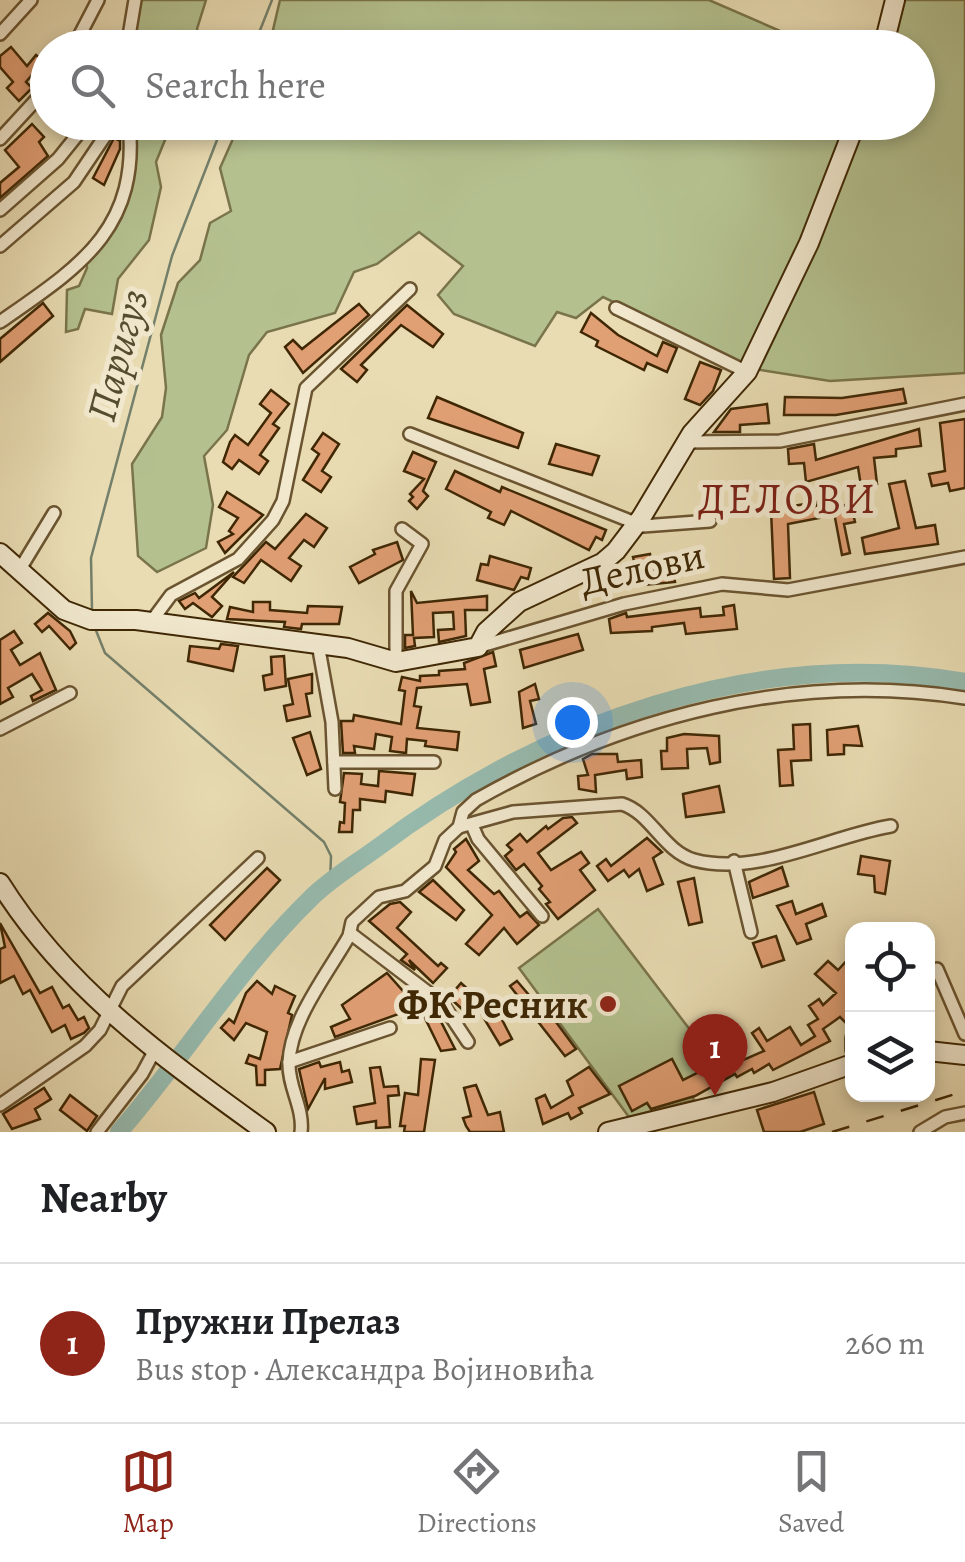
<!DOCTYPE html>
<html lang="en">
<head>
<meta charset="utf-8">
<style>
	body { margin:0; font-family:Alegreya,serif; background:#f6f6f6; color:#202124 }
	.controls { position:absolute; right:30px; bottom:30px; display:grid; overflow:hidden; border-radius:20px; box-shadow:0 5px 15px #0003 }
	.controls button { width:90px; height:90px; display:grid; place-items:center; padding:0; border:0; border-bottom:2px solid #e0e0e0; background:#fff; color:#202124; font:50px sans-serif }
	.you { position:absolute; left:572px; top:722px; width:35px; height:35px; margin:-25px; border:8px solid #fff; border-radius:50%; background:#1a73e8; box-shadow:0 0 0 15px #1a73e833 }
	.badge { display:grid; place-items:center; width:65px; height:65px; border-radius:50%; background:#8f2418; color:#fff; font-size:32px; font-weight:700 }
	.pin { position:absolute; translate:-50% -82px; filter:drop-shadow(0 2px 5px #0008) }
	.pin::after { content:''; position:absolute; top:52px; width:35px; height:30px; background:inherit; clip-path:polygon(0 0,100% 0,50% 100%) }
	.list { margin:0; padding:0; list-style:none }
	h2 { display:flex; justify-content:space-between; align-items:center; height:130px; margin:0; padding:0 40px; font-size:42px }
	h2 small { font-size:32px; font-weight:400; color:#757577 }
	.list li { display:grid; grid-template-columns:65px 1fr auto; gap:30px; align-items:center; box-sizing:border-box; height:160px; padding:0 40px; border-top:2px solid #e0e0e0 }
	.list b { display:block; font-size:38px; white-space:nowrap }
	.list p { margin:0; font-size:32px; white-space:nowrap; color:#757577 }
	.list em { font-size:32px; font-style:normal; color:#757577 }
	.icon { flex:none; width:55px; height:55px; fill:none; stroke:currentColor; stroke-width:2; stroke-linecap:round; stroke-linejoin:round }
	.map { position:relative; flex:none; width:965px; height:1132px; overflow:hidden }
	.search { position:absolute; background:#fff; box-shadow:0 5px 15px #0003; left:30px; right:30px; top:30px; height:110px; display:flex; align-items:center; gap:25px; box-sizing:border-box; padding:0 35px; border-radius:55px; color:#757577; font-size:38px }
	.sheet { height:290px; background:#fff }
	nav { display:flex; justify-content:space-around; align-items:center; box-sizing:border-box; height:140px; border-top:2px solid #e0e0e0; background:#fff; font-size:28px; color:#757577 }
	nav a { display:grid; justify-items:center; gap:5px }
	nav .on { color:#8f2418 }
	.map>svg:first-child { display:block }
	.green { fill:#b4c18f; stroke:#7a744a; stroke-width:2.5 }
	.lines { fill:none; stroke-linecap:round; stroke-linejoin:round }
	.stream { stroke:#74806b; stroke-width:2.5 }
	.river { stroke:#97bbaf; stroke-width:18 }
	.building { fill:#e19f74; stroke:#3f2704; stroke-width:2.5 }
	.street-casing { stroke:#6a5430; stroke-width:16 }
	.secondary-casing { stroke:#3f2704; stroke-width:22 }
	.street { stroke:#f1e8ce; stroke-width:11 }
	.secondary { stroke:#f1e8ce; stroke-width:18 }
	.rail { stroke:#3f2704; stroke-width:2.5; stroke-dasharray:18 18; stroke-linecap:butt }
	.poi-dot { fill:#8f2418; stroke:#f1e8ce; stroke-width:4 }
	.labels { text-anchor:middle; dominant-baseline:central; stroke-width:10; stroke-linejoin:round; paint-order:stroke }
	.street-label { font-size:40px; fill:#3f2704; stroke:#f1e8ce }
	.poi-label { font-size:40px; font-weight:bold; fill:#3f2704; stroke:#f1e8ce; text-anchor:end }
	.water-label { font-size:42px; font-style:italic; fill:#554c2f; stroke:#f1e8ce }
	.neighbourhood-label { font-size:42px; letter-spacing:2.5px; fill:#7a1f14; stroke:#f1e8ce }
</style>
</head>
<body>
<div class="map">
<svg width="965" height="1132" viewBox="0 0 965 1132">
	<rect width="100%" height="100%" fill="#e9dcb3"/>
	<filter id="stains"><feTurbulence type="fractalNoise" baseFrequency=".002" numOctaves="4"/><feColorMatrix values="0 0 0 0 .2 0 0 0 0 .09 0 0 0 0 .02 0 0 0 .5 -.17"/></filter>
	<radialGradient id="worn" r=".72"><stop offset=".6" stop-color="#630" stop-opacity="0"/><stop offset="1" stop-color="#630" stop-opacity=".3"/></radialGradient>
	<g class="green">
		<path d="M135 0H206L197 29 204 47 128 48Z"/>
		<path d="M280 0H709L817 47H269Z"/>
		<path d="M901 0H965V373L830 381 754 369 603 297 576 318 557 312 535 346 454 314 438 295 463 266 419 232 377 264 354 272 335 313 267 332 249 355 227 430 204 456 213 505 206 548 157 572 138 556 132 464 162 417 166 388 161 335 178 283 200 260 210 223 231 211 220 168 240 123 918 122V48L888 47Z"/>
		<path d="M129 123H172L156 162 161 187 149 240 118 279 112 314 85 309 78 329 66 332 67 290 79 286 87 268 86 257 119 211Z"/>
		<path d="M598 909 697 1039 694 1043 705 1060 695 1066 697 1073 685 1079 694 1100 629 1117 519 968Z"/>
	</g>
	<g class="lines">
		<g class="stream">
			<path d="M253 48 272 0"/>
			<path d="M92 610 91 558 172 256 224 122"/>
			<path d="M95 628 105 653 324 842 331 856 330 883"/>
		</g>
		<path class="river" d="M119 1132C185 1056 238 969 311 898 330 879 355 864 377 848 542 724 757 645 965 682"/>
	</g>
	<g class="building">
		<path d="M11 47 27 66 36 55 44 61 26 82 32 88 19 101 7 88 13 82 0 67V56Z"/>
		<path d="M32 124 44 137 39 142 48 156 0 198V183L19 167 5 150Z"/>
		<path d="M114 138 120 141V149L104 185 93 178Z"/>
		<path d="M43 303 53 316 0 362V339Z"/>
		<path d="M359 304 369 315 303 373 285 347 293 340 302 349Z"/>
		<path d="M407 305 443 334 433 347 401 325 361 365 367 370 357 382 341 369Z"/>
		<path d="M591 313 618 335 657 356 663 342 677 348 667 372 647 363 644 370 596 346 598 341 581 332Z"/>
		<path d="M700 362 721 370 713 391 700 405 685 399Z"/>
		<path d="M903 389 906 403 836 415H784L785 397 842 398Z"/>
		<path d="M271 390 289 404 273 424 279 428 260 455 268 461 259 474 239 460 232 469 223 462 230 442 235 435 248 445 271 413 260 404Z"/>
		<path d="M437 397 523 433 518 448 428 418Z"/>
		<path d="M767 404 769 423 740 425V432H714L731 409Z"/>
		<path d="M965 419V488L950 491 948 483 932 486 929 474 945 471 940 423Z"/>
		<path d="M919 429 921 446 896 449V456L874 458 877 484 861 486 858 467 806 482 804 463 789 464 788 449 814 444 816 460Z"/>
		<path d="M323 433 339 444 322 471 331 477 321 492 303 480 319 454 312 449Z"/>
		<path d="M556 444 599 456 592 475 549 464Z"/>
		<path d="M413 452 436 462 423 491 428 496 417 509 409 501 413 497 410 494 424 479 404 471Z"/>
		<path d="M455 471 500 492 502 487 606 530 602 540 596 537 589 550 511 511 504 525 488 518 491 512 446 489Z"/>
		<path d="M905 481 916 528 935 525 938 544 865 554 862 538 899 528 889 484Z"/>
		<path d="M227 492 263 515 225 553 218 542 233 534 229 531 238 518 219 507Z"/>
		<path d="M816 502 819 518 788 524 790 578 774 579 771 510Z"/>
		<path d="M851 504 855 522 844 524 850 553 842 555 833 507Z"/>
		<path d="M306 514 327 528 314 547 304 540 289 558 301 566 291 581 261 560 244 583 233 577 266 542 275 549Z"/>
		<path d="M397 542 403 560 359 583 350 567 375 554 373 550Z"/>
		<path d="M650 554 653 570 673 567 675 582 614 588 611 574 635 565 633 557Z"/>
		<path d="M490 556 531 568 528 579 521 577 514 590 477 580 481 564 488 565Z"/>
		<path d="M234 572 212 597 222 606 212 617 193 603 185 609 179 601 195 593 199 598Z"/>
		<path d="M411 591 417 603 487 596V610H465L466 636 439 642 438 630 454 629 453 612 433 613 434 637 414 638 415 646 405 648V635H413Z"/>
		<path d="M253 602H270V610L307 613 308 606 342 607 339 624H302L301 629 284 627 285 622 227 619 230 607 253 612Z"/>
		<path d="M734 605 737 629 686 634 684 623 652 627V631L611 633 609 619 626 613 627 617 700 608 701 617 724 615 723 607Z"/>
		<path d="M48 613 70 631 76 643 70 649 49 626 42 632 35 624Z"/>
		<path d="M14 631 22 643 11 650 20 665 40 653 56 690 33 701 31 696 42 690 32 674 8 688 13 697 0 704V640Z"/>
		<path d="M578 634 583 650 524 668 520 650Z"/>
		<path d="M221 644 238 646 233 671 188 661 190 646 219 649Z"/>
		<path d="M493 652 496 666 484 669 490 702 471 705 467 684 417 688 414 706 421 707 417 728 459 732 457 750 425 746 426 741 407 739 406 753 390 751 392 737 376 734 374 749 354 746 355 753H343L341 721H353L354 715 401 724 405 691 399 690 402 677 420 681V676L439 675V671L465 669 464 663Z"/>
		<path d="M284 656 286 686 265 690 263 676 272 674 271 657Z"/>
		<path d="M312 674V693L306 694 310 716 287 721 284 706 293 704 288 679Z"/>
		<path d="M535 684 539 699 530 701 536 724 523 728 519 692Z"/>
		<path d="M810 724 811 760 791 761 793 785 780 786 778 750 794 749 793 725Z"/>
		<path d="M858 726 862 746 844 745V754L828 755 827 730Z"/>
		<path d="M310 732 321 769 307 775 293 738Z"/>
		<path d="M684 734 719 736 720 762 710 764 707 748 687 749 688 768 662 769 661 751H667V738Z"/>
		<path d="M592 754H617L618 762 641 760 642 777 627 779 626 770 595 775 596 792 579 789 578 776 588 775 583 759Z"/>
		<path d="M379 771 415 774 412 795 386 791 385 802 360 799V810H353L352 832H339L340 822 344 823 345 803 340 802 344 773 362 774 361 784 378 786Z"/>
		<path d="M719 786 724 812 686 817 683 794Z"/>
		<path d="M572 817 577 823 538 853 551 870 581 852 589 863 580 870 595 890 558 919 546 904 550 902 539 889 542 886 524 864 516 870 505 856 512 850 507 845 520 834 527 842 546 826 548 829 563 818Z"/>
		<path d="M647 838 662 852 653 858 663 884 647 891 639 869 629 877 624 870 608 881 597 866 606 859 611 866Z"/>
		<path d="M466 839 479 861 468 870 494 894 499 891 520 917 527 912 539 925 517 944 504 928 479 955 466 944 492 915 446 867 456 852 454 849Z"/>
		<path d="M861 856 890 861 885 894 875 892 874 876 858 874Z"/>
		<path d="M782 867 788 886 753 898 749 882Z"/>
		<path d="M267 868 280 880 225 940 210 925Z"/>
		<path d="M694 878 702 922 689 925 678 882Z"/>
		<path d="M433 880 464 910 456 920 419 892Z"/>
		<path d="M792 901 796 914 822 904 826 916 806 924 811 939 797 944 777 906Z"/>
		<path d="M400 902 411 912 397 928 438 966 441 963 447 968 433 983 409 960 415 970 401 960 407 954 369 921 390 904Z"/>
		<path d="M0 923 40 993 52 987 63 1008 69 1005 78 1020 84 1017 89 1028 84 1033 71 1039 65 1025 52 1032 30 990 23 994 14 976 0 983V949L5 947Z"/>
		<path d="M776 936 784 960 762 967 753 943Z"/>
		<path d="M852 955V1029L840 1017 823 1029 830 1041 773 1070 769 1064 754 1073 752 1069 737 1077 735 1074 695 1096 651 1109 647 1103 632 1111 619 1086 672 1059 683 1080 699 1072 696 1066 710 1059 697 1040 708 1034 719 1051 715 1053 723 1069 764 1051 752 1033 759 1028 767 1041 790 1027 801 1045 815 1036 808 1025 818 1019 809 1006 819 999 823 1005 836 993 815 974 828 961 838 970Z"/>
		<path d="M387 973 403 991 408 989 435 1010 455 1049 441 1051 422 1012 415 1015 412 1009 335 1037 331 1027 350 1019 342 1005Z"/>
		<path d="M257 981 272 994 275 986 295 996 288 1013 292 1015 280 1069 265 1070V1085H257L256 1066 246 1063 249 1055 260 1059 267 1032 246 1023 234 1040 221 1028 229 1019 234 1023 246 993Z"/>
		<path d="M517 981 547 1016 550 1014 576 1049 565 1056 510 986Z"/>
		<path d="M461 983 474 995 470 998 479 1010 465 1021 460 1014 464 1011 449 997Z"/>
		<path d="M496 1008 512 1039 500 1045 482 1015Z"/>
		<path d="M421 1059 435 1060 424 1132H404L405 1126H400L405 1093 418 1095Z"/>
		<path d="M319 1062 321 1067 340 1062 342 1072 349 1070 352 1082 325 1089V1078L308 1109 299 1069Z"/>
		<path d="M380 1067 384 1087 398 1086 399 1095 388 1096 390 1127 376 1128V1121L357 1124 354 1107 375 1103 370 1068Z"/>
		<path d="M589 1067 610 1094 579 1108 582 1113 571 1119 568 1113 543 1124 536 1099 545 1095 551 1108 573 1095 567 1081Z"/>
		<path d="M476 1085 488 1115 500 1112 504 1132H470L466 1126 463 1118 471 1116 464 1088Z"/>
		<path d="M44 1088 51 1099 35 1109 40 1119 12 1129 3 1114Z"/>
		<path d="M814 1092 824 1124 800 1132H764L757 1110Z"/>
		<path d="M70 1095 97 1116 87 1131 60 1110Z"/>
	</g>
	<g class="lines">
		<defs>
			<g id="street">
				<path d="M0 34 31 0"/>
				<path d="M73 48 98 0"/>
				<path d="M127 48 135 0"/>
				<path d="M0 139 48 87"/>
				<path d="M0 210 58 159 87 123"/>
				<path d="M0 246 74 182 105 136"/>
				<path d="M616 308 747 372"/>
				<path d="M0 322C79 267 140 230 129 122"/>
				<path d="M410 434 643 526 710 521"/>
				<path d="M686 442 780 441 965 404"/>
				<path d="M20 569 54 513"/>
				<path d="M151 622 171 595 238 559 273 520 283 501 306 388 410 289"/>
				<path d="M318 644 332 722 335 789"/>
				<path d="M478 647 624 604 722 584 788 590 965 557"/>
				<path d="M396 662V591L422 544 402 529"/>
				<path d="M0 729 70 693"/>
				<path d="M334 762H434"/>
				<path d="M472 825 478 839 542 916"/>
				<path d="M459 827 513 812 622 804C651 813 663 851 694 860 757 877 830 836 891 826"/>
				<path d="M734 861 751 932"/>
				<path d="M350 933 442 1003 468 1042"/>
				<path d="M937 969 965 1034"/>
				<path d="M852 1038V1050"/>
				<path d="M289 1062 390 1028"/>
				<path d="M0 1105 85 1046 100 1030 122 986 258 858"/>
				<path d="M97 1132 142 1074 155 1050"/>
				<path d="M301 1132C304 1108 288 1087 289 1063 290 1020 328 973 349 936L352 922 379 897 405 891 435 866 445 840 459 827 463 812 476 800C624 716 795 671 965 698"/>
				<path d="M920 1132 945 1117 965 1113"/>
			</g>
			<g id="secondary">
				<path d="M883 48 895 0"/>
				<path d="M0 553 64 610 91 620H136L348 648 396 662 478 647 486 632 519 602 602 563 616 551 641 518 692 433 747 372 809 243 856 122"/>
				<path d="M0 883C67 990 165 1059 266 1132"/>
				<path d="M928 1051 965 1055"/>
				<path d="M608 1132 773 1092 852 1064"/>
			</g>
		</defs>
		<use href="#street" class="street-casing"/>
		<use href="#secondary" class="secondary-casing"/>
		<use href="#street" class="street"/>
		<use href="#secondary" class="secondary"/>
		<path class="rail" d="M832 1132 965 1091"/>
	</g>
	<circle class="poi-dot" cx="608" cy="1004" r="10"/>
	<g class="labels">
		<g class="street-label">
			<text transform="translate(642 568) rotate(-13)">Делови</text>
		</g>
		<g class="poi-label">
			<text x="588" y="1004">ФК Ресник</text>
		</g>
		<g class="water-label">
			<text transform="translate(117 355) rotate(-75)">Паригуз</text>
		</g>
		<g class="neighbourhood-label">
			<text x="788" y="498">ДЕЛОВИ</text>
		</g>
	</g>
	<rect width="100%" height="100%" filter="url(#stains)"/>
	<rect width="100%" height="100%" fill="url(#worn)"/>
</svg>
<div class="controls">
<button><svg class="icon" aria-label="locate" viewBox="0 0 24 24"><circle cx="12" cy="12" r="6"/><path d="M12 2v4M12 18v4M2 12h4M18 12h4"/></svg></button>
<button><svg class="icon" aria-label="layers" viewBox="0 0 24 24"><path d="M12 4l9 5-9 5-9-5zM3 14l9 5 9-5"/></svg></button>
</div>
<div class="you"></div>
<div class="pin badge" style="left:715px;top:1096px">1</div>
<div class="search"><svg class="icon" aria-label="search" viewBox="0 0 24 24"><circle cx="10" cy="10" r="6"/><path d="M15 15l6 6"/></svg>Search here</div>
</div>
<section class="sheet">
<h2>Nearby<small></small></h2>
<ul class="list">
<li><span class="badge">1</span><div><b>Пружни Прелаз</b><p>Bus stop · Александра Војиновића</p></div><em>260 m</em></li>
</ul>
</section>
<nav>
<a class="on"><svg class="icon" aria-label="map" viewBox="0 0 24 24"><path d="M3 6l6-2 6 2 6-2v14l-6 2-6-2-6 2zM9 4v14M15 6v14"/></svg>Map</a>
<a><svg class="icon" aria-label="directions" viewBox="0 0 24 24"><path d="M12 3l9 9-9 9-9-9zM9 14v-3h6M13 9l2 2-2 2"/></svg>Directions</a>
<a><svg class="icon" aria-label="saved" viewBox="0 0 24 24"><path d="M7 4h10v16l-5-4-5 4z"/></svg>Saved</a>
</nav>
</body>
</html>
